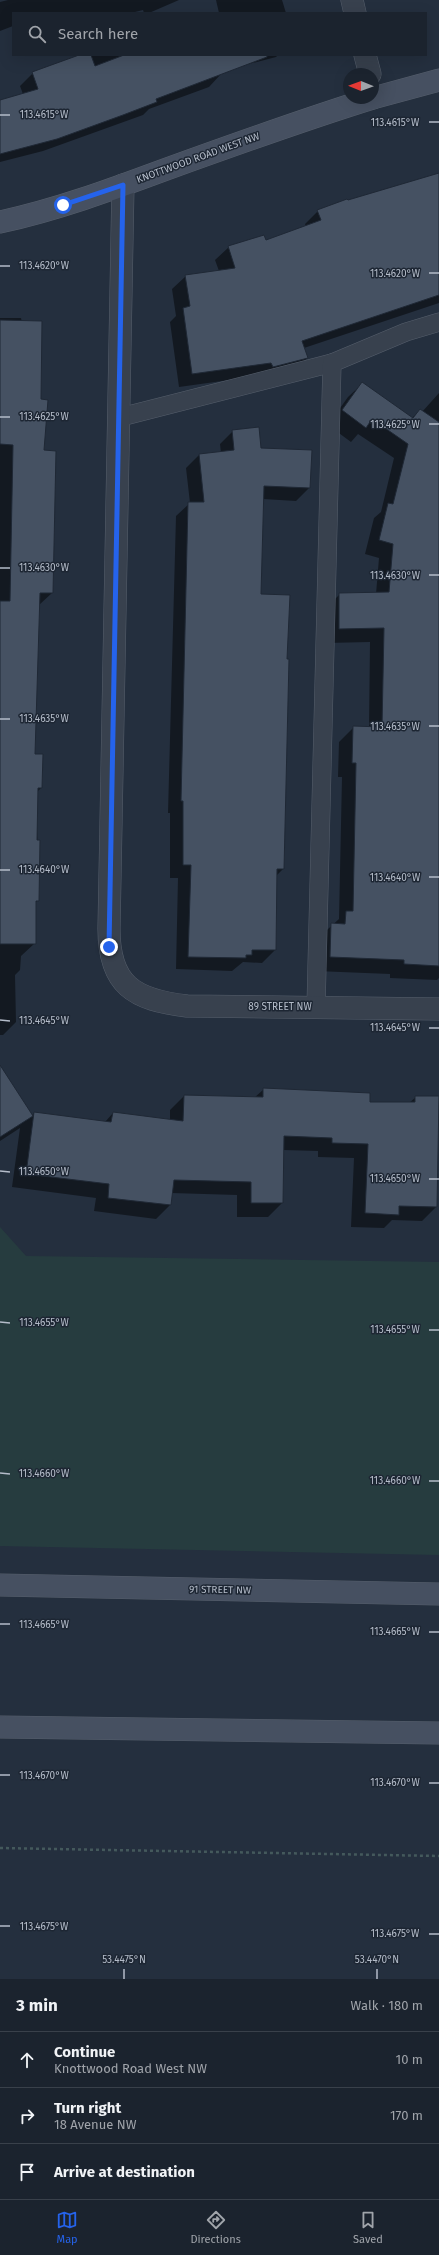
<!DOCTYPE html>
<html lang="en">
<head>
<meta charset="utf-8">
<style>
	body { margin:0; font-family:"Fira Sans",sans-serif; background:#282f3a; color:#f1f3f6 }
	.compass { position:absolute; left:343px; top:68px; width:36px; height:36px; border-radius:50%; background:#1b232e; box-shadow:0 4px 16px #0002; rotate:271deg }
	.stop { position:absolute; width:12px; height:12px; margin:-9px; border:3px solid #2563eb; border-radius:50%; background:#fff }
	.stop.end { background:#2563eb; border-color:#fff; box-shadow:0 1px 4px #0008 }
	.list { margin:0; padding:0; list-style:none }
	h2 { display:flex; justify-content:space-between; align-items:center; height:52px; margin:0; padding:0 16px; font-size:17px }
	h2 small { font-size:13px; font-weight:400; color:#a0a4aa }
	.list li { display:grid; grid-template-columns:26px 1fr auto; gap:12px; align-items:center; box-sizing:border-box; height:56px; padding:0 16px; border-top:1px solid #39404a }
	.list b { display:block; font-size:15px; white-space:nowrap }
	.list p { margin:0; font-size:13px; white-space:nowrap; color:#a0a4aa }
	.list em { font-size:13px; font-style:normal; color:#a0a4aa }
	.icon { flex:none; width:22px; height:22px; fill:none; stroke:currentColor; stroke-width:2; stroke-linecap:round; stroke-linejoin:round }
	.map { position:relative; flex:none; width:439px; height:1979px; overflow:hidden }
	.search { position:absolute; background:#1b232e; box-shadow:0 4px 16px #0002; left:12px; right:12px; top:12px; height:44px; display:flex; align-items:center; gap:10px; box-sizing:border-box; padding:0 14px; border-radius:0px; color:#a0a4aa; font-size:15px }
	.sheet { height:220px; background:#1b232e }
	nav { display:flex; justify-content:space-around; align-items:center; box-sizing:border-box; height:56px; border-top:1px solid #39404a; background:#1b232e; font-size:11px; color:#a0a4aa }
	nav a { display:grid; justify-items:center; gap:2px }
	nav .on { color:#2563eb }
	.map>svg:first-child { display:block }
	.green { fill:#263c3f }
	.shadow { fill:#0007 }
	.building { fill:#455162; stroke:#1f2835 }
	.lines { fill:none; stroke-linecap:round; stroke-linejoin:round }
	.lane-casing { stroke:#565f6c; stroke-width:19 }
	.street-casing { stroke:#565f6c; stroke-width:23 }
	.secondary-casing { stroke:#565f6c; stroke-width:23 }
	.path { stroke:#44595c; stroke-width:2.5; stroke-dasharray:3 3; stroke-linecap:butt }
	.lane { stroke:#38414e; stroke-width:18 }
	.street { stroke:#38414e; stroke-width:22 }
	.secondary { stroke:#465061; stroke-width:22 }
	.route { stroke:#2563eb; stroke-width:5 }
	.ticks { fill:none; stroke:#b4bcc9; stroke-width:1.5 }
	.labels { text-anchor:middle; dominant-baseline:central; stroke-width:3; stroke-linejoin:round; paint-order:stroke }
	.street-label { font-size:10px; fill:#b4bcc9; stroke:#1d2633 }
	.ticks-label { font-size:10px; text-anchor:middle; fill:#b4bcc9; stroke:#1d2633; stroke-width:3; stroke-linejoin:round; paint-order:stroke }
</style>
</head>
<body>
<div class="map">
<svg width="439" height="1979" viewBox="0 0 439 1979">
	<rect width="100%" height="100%" fill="#242f3e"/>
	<path class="green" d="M0 1227 26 1256 439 1262V1555L0 1546Z"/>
	<g class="shadow">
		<path d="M8 0H179L149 13H144L143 10 131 13H13V26L0 31V2Z"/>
		<path d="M216 0H282L286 13H219Z"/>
		<path d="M82 55H214L221 74 209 87 149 109 143 115 43 151 0 162V101L23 94 20 86 33 73Z"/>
		<path d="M229 55H278L276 57 233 68Z"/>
		<path d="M439 174V303L304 348 307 358 294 371 179 387 170 322 176 316 172 289 186 276 219 271 215 260 229 247 265 242 306 227 305 224 318 211Z"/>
		<path d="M0 318H21L40 400 52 593 39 605 34 755 41 788 37 792 38 900 35 903V943L21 956 20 970 15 975 16 1022 3 1035H0Z"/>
		<path d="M363 383 412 418 420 410 422 412 439 393V978L437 980 390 978V974L316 971 317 939 339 919 342 777H338L339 742 354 727 369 728 370 642 326 643 325 609 340 594H376L379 558 365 554 374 518 381 512 394 458 358 434 351 442 328 425 348 397Z"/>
		<path d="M233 431 260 449 311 451 309 488 296 501 263 499 260 595 286 660 283 869 276 876 275 950 262 963 243 962 232 971 176 969 178 878H170V813H168L176 516 190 503 186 468 199 455 221 453 220 444Z"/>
		<path d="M0 1067 31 1116 34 1113 105 1122 113 1113 170 1120V1110L184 1096 254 1098 264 1089 369 1102 409 1103 416 1097H439L436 1207 422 1221 392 1220 384 1228 351 1227 354 1158 318 1157V1151L283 1150 282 1203 268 1217H237V1195L171 1193 170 1205 156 1219 94 1211 96 1198 12 1187 20 1128 0 1141Z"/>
	</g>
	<g class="building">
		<path d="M79 55H91L95 66 124 55H267V57L156 99 157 102 123 115 57 139 0 154V100L38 89 32 72Z"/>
		<path d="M439 173V295L302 341 308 358 273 367 271 363 192 374 183 308 190 306 185 275 235 268 228 246 264 235 266 240 321 220 317 210 347 199 348 200Z"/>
		<path d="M0 320 42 321 41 399 48 400 44 450 56 451 53 593H40L35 754H43L42 788H38L37 840H40L39 901H36V944H0V601H10L13 445 0 444Z"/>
		<path d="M362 382 413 418 420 409 439 422V966L404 964V960L330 957 331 923 345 924 346 911H353L356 763H352L353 726 382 727 384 628 339 629V593L389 592 393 544 379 540 388 503 393 504 408 444 372 419 366 428 342 410Z"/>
		<path d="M259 427 261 448 312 450 310 488 264 486 261 594 290 595 287 659H289L284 869H277L276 950H252V955H246V958L188 957 191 865H183V801H181L188 502H204L199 454 234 450 232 430Z"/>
		<path d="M0 1065 33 1116 0 1137Z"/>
		<path d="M263 1088 370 1093V1102H415V1096H439L437 1207 399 1206V1215L365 1213 368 1144 332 1143V1138L284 1136 283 1203H251V1182L174 1180 171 1205 108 1198 109 1184 26 1174 34 1112 111 1122 113 1112 183 1121 184 1095 263 1097Z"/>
	</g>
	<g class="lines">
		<defs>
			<g id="lane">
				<path d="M117 418 332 363"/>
				<path d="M316 1007 332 363 406 332 439 322"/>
			</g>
			<g id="street">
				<path d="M352 0 355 13"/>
				<path d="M365 55 370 74"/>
				<path d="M123 185 109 929C109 985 134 1000 187 1006L439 1009"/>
			</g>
			<g id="secondary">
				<path d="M373 98 439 80"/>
				<path d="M0 222C56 210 110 190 164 170 233 145 302 120 373 98"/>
				<path d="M0 1585 439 1594"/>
				<path d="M0 1727 439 1733"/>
			</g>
		</defs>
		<use href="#lane" class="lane-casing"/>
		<use href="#street" class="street-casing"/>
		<use href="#secondary" class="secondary-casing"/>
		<path class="path" d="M0 1848 439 1856"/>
		<use href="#lane" class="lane"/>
		<use href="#street" class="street"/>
		<use href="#secondary" class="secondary"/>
	</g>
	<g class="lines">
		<path class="route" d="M63 205 123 185 109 947"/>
	</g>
	<path class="ticks" d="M0 115H10M429 122H439M0 266H10M429 273H439M0 417H10M429 424H439M0 568H10M429 575H439M0 719H10M429 726H439M0 870H10M429 877H439M0 1020 10 1021M429 1028H439M0 1171 10 1172M429 1179H439M0 1322 10 1323M429 1330H439M0 1473 10 1474M429 1481H439M0 1624H10M429 1632H439M0 1775H10M429 1783H439M0 1926H10M429 1934H439M124 1979V1969M377 1979V1969"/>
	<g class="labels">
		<g class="street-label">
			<text transform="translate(198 158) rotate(-20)">KNOTTWOOD ROAD WEST NW</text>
			<text x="280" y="1007">89 STREET NW</text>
			<text transform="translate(220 1590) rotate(1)">91 STREET NW</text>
		</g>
	</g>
	<g class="ticks-label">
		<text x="44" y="118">113.4615°W</text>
		<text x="395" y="126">113.4615°W</text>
		<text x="44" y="269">113.4620°W</text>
		<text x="395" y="277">113.4620°W</text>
		<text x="44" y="420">113.4625°W</text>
		<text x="395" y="428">113.4625°W</text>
		<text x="44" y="571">113.4630°W</text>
		<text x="395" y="579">113.4630°W</text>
		<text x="44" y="722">113.4635°W</text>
		<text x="395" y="730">113.4635°W</text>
		<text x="44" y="873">113.4640°W</text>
		<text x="395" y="881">113.4640°W</text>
		<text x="44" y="1024">113.4645°W</text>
		<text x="395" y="1031">113.4645°W</text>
		<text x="44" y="1175">113.4650°W</text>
		<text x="395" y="1182">113.4650°W</text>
		<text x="44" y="1326">113.4655°W</text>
		<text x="395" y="1333">113.4655°W</text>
		<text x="44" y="1477">113.4660°W</text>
		<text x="395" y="1484">113.4660°W</text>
		<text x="44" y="1628">113.4665°W</text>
		<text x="395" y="1635">113.4665°W</text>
		<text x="44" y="1779">113.4670°W</text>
		<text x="395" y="1786">113.4670°W</text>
		<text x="44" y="1930">113.4675°W</text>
		<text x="395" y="1937">113.4675°W</text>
		<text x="124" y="1963">53.4475°N</text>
		<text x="377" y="1963">53.4470°N</text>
	</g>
</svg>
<svg class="compass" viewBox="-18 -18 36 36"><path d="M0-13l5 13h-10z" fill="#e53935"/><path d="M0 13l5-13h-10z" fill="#a0a4aa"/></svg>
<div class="stop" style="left:63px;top:205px"></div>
<div class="stop end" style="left:109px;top:947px"></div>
<div class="search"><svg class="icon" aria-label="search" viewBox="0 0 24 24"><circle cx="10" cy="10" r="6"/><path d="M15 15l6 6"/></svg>Search here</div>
</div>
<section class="sheet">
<h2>3 min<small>Walk · 180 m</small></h2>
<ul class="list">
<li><svg class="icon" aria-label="ahead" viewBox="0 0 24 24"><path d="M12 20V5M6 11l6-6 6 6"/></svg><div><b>Continue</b><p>Knottwood Road West NW</p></div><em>10 m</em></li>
<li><svg class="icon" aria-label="right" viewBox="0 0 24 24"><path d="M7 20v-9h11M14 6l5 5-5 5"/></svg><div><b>Turn right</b><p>18 Avenue NW</p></div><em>170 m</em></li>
<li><svg class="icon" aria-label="arrive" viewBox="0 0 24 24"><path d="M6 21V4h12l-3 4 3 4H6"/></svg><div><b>Arrive at destination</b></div></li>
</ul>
</section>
<nav>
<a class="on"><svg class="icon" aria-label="map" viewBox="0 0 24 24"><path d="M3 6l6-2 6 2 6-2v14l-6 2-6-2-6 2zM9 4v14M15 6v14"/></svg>Map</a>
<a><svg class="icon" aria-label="directions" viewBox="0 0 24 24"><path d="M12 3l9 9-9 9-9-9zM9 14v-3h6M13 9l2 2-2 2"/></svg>Directions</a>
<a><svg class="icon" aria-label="saved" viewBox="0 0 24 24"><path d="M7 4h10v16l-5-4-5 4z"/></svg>Saved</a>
</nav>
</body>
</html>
